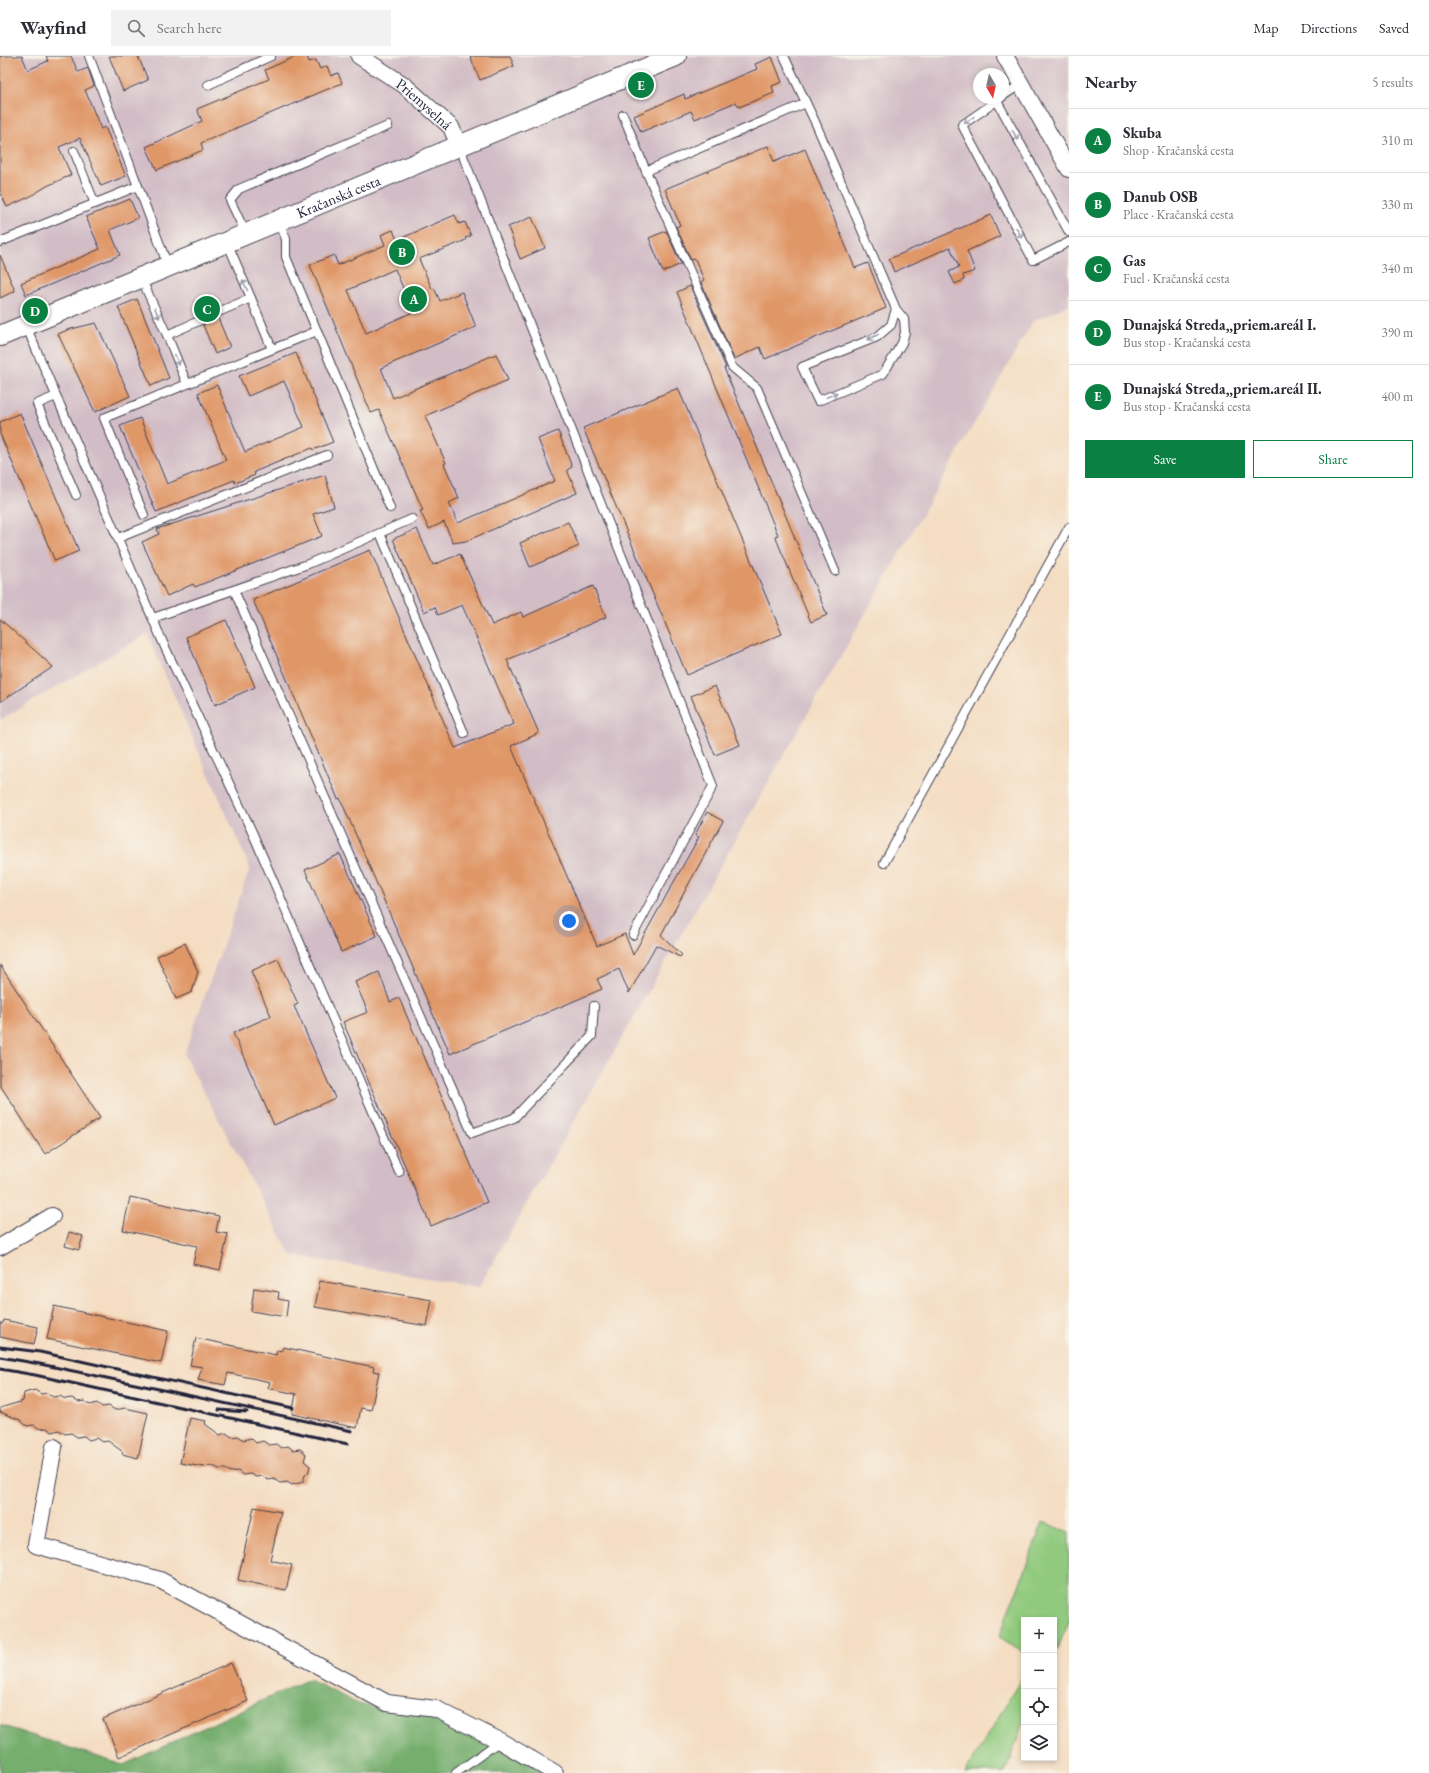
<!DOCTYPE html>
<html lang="en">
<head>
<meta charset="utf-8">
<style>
	body { margin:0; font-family:"EB Garamond",serif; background:#f2f2f3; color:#2b2b33 }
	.controls { position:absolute; right:12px; bottom:12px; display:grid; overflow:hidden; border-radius:0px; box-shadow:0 2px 6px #0003 }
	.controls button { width:36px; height:36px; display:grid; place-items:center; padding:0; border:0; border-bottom:1px solid #e1e1e2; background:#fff; color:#2b2b33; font:20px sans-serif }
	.compass { position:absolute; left:973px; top:12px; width:36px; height:36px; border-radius:50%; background:#fff; box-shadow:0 2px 6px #0003; rotate:171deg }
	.you { position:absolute; left:569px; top:865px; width:14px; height:14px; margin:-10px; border:3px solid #fff; border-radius:50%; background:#1a73e8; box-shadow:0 0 0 6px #1a73e833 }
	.badge { display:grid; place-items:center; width:26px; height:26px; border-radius:50%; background:#0b8043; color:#fff; font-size:13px; font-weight:700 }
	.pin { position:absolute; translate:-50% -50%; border:2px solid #fff; box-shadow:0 1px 4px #0006 }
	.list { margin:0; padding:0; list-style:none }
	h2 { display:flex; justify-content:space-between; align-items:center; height:52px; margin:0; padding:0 16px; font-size:17px }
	h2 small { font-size:13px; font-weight:400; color:#7c7c81 }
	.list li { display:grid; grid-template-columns:26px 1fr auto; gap:12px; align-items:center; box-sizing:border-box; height:64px; padding:0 16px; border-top:1px solid #e1e1e2 }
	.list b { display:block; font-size:15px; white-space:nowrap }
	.list p { margin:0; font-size:13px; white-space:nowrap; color:#7c7c81 }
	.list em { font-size:13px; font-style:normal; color:#7c7c81 }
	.actions { display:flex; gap:8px; padding:12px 16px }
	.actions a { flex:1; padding:9px 0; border:1px solid #0b8043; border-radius:0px; text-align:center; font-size:14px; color:#0b8043 }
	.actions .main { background:#0b8043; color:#fff }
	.icon { flex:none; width:22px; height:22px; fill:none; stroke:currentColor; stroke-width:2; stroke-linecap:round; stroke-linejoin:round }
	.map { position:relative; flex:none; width:1069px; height:1717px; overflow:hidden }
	header { display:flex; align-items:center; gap:24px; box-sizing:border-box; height:56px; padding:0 20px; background:#fff; border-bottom:1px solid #e1e1e2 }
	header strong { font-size:19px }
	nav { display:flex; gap:22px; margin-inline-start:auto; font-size:14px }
	.search { width:280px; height:36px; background:#f2f2f3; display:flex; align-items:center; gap:10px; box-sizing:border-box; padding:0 14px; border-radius:0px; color:#7c7c81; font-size:15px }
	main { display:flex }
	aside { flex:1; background:#fff }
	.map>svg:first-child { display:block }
	.industrial { fill:#d2bdc6; fill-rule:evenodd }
	.green { fill:#91ca7e; stroke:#5a765c }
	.forest { fill:#74ae6d; stroke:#4b6854 }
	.building { fill:#e09767; fill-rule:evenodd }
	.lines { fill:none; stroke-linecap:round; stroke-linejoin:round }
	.service-casing { stroke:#423e4f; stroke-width:10 }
	.minor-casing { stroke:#423e4f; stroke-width:18 }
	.tertiary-casing { stroke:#423e4f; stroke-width:22 }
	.service { stroke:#fff; stroke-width:8 }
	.minor { stroke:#fff; stroke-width:16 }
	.tertiary { stroke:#fff; stroke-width:20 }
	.rail { stroke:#22223b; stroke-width:3 }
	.oneway { stroke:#9c9ca7 }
	.labels { text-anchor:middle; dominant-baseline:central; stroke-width:3; stroke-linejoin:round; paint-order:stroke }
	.street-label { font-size:15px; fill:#22223b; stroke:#f7f3e8 }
</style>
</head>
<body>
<header>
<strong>Wayfind</strong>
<div class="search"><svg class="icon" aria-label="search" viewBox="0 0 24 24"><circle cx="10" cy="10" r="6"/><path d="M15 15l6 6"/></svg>Search here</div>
<nav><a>Map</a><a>Directions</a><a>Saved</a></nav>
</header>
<main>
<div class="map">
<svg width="1069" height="1717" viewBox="0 0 1069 1717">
	<rect width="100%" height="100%" fill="#f7f3e8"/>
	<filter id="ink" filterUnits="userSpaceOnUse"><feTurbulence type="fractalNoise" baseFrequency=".025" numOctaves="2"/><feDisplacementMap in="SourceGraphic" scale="8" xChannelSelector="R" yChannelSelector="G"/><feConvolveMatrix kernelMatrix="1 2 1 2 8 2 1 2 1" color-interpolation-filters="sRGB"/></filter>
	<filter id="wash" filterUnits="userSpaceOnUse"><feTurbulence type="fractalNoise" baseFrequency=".012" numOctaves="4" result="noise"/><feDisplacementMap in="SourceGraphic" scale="16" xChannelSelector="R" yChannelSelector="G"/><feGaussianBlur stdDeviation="0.9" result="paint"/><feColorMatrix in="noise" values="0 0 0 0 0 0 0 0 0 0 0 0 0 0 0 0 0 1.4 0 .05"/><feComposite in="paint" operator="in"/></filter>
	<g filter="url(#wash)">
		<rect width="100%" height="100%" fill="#f4ddc2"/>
		<path class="industrial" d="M0 0H1069V249L1033 265 479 1231 291 1199 184 999 250 812 147 578 0 664ZM979 18H1003V42H979Z"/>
		<g class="green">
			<path d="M1043 1466 1069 1476V1567L1054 1599V1564H1024V1596L999 1581Z"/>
			<path d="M1024 1618V1663L1005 1717H965Z"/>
		</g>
		<path class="forest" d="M309 1623 358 1648 465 1668 549 1717H0V1669L123 1709Z"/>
		<g id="blocks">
			<g class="building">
				<path d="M0 0H22L28 14 48 5 46 0H71L78 16 88 12 94 30 85 34 101 73 105 71 126 120 101 130 80 82 59 91 71 119 47 130 29 141 7 151 0 135Z"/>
				<path d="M109 0H138L148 24 123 35Z"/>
				<path d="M297 0H307L309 6 316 4 320 13 327 10 331 20 338 17 342 27 201 87 203 94 157 114 146 91 202 65 197 53 269 23 265 14Z"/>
				<path d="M470 0H510L514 10 480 24Z"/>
				<path d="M772 1 782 26 772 30 774 37 739 51 736 46 695 63 691 55 641 76 634 60 684 38 685 43 757 13 755 8Z"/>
				<path d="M768 90 774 106 805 93 855 212 868 207 886 252 765 303 760 291 734 303 701 226 704 224 695 203 691 204 676 171 680 169 665 133Z"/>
				<path d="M130 143 138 162 110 174 120 199 26 239 21 227 100 193 86 161Z"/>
				<path d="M455 159 459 168 465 166 471 180 465 182 466 184 419 203 432 233 434 232 440 245 462 236 476 271 381 312 393 342 496 298 508 324 425 360 446 407 444 408 459 442 449 447 458 467 555 425 538 383 558 375 572 411 567 414 577 437 466 485 453 487 444 466 429 473 420 455 423 454 379 354 371 357 310 209 334 199 338 209 385 189 381 179 393 174 397 184ZM395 213 413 256 366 277 348 234Z"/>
				<path d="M991 159 1000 180 967 195 975 215 963 219 964 224 955 228 949 216 959 211 950 191 894 216 889 203Z"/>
				<path d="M532 161 545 192 520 203 508 171Z"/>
				<path d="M666 175 681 208 663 216 649 182Z"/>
				<path d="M0 199 15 235 0 242Z"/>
				<path d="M690 230 724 307 726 312H724L827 559 811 566 775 480 778 479 677 236Z"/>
				<path d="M209 240 214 252 211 254V259L213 262H218L230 291 215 298 203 269 206 267V262L204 259H199L194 246Z"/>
				<path d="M137 243 169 322 151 330 118 251Z"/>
				<path d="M96 267 130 340 95 356 58 278 67 274Z"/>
				<path d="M296 297 333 386 313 394 312 392 254 416 255 419 235 427 234 424 156 456 120 370 140 362 167 428 226 404 198 337 217 329 245 396 304 371 284 325 248 340 239 320Z"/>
				<path d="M678 332 782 578 687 619 583 372Z"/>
				<path d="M20 357 79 495 55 505 0 378V366Z"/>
				<path d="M325 419 334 451 313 458 322 480 195 531 193 528 167 540 142 486 159 478 157 473Z"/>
				<path d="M568 466 579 490 530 511 520 487Z"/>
				<path d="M417 473 433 509 460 498 492 569 521 556 523 561 593 530 606 561 507 604 539 677 511 690 597 890 625 878 633 899 699 781 695 779 707 756 723 765 661 879 682 899 680 901 656 889 629 937 619 913 597 923 602 933 450 998 340 742 338 743 253 544 370 494 455 692 514 668 462 549 438 559 435 551 424 556 393 483Z"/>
				<path d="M0 563 53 611 0 646Z"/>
				<path d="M226 564 255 631 215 649 186 581Z"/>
				<path d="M715 630 740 689 715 699 691 640Z"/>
				<path d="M340 798 377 880 341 896 305 814Z"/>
				<path d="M185 887 198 916 192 936 176 943 157 900Z"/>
				<path d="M278 903 298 948 294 950 335 1042 274 1069 233 977 271 960 251 915Z"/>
				<path d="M0 909 100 1062 45 1098 0 1029Z"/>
				<path d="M379 916 390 946 399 942 487 1146 431 1170 343 966 368 956 355 926Z"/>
				<path d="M130 1141 219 1160 216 1176 228 1178 220 1214 193 1208 197 1190 123 1174Z"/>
				<path d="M69 1176 83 1180 79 1194 65 1190Z"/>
				<path d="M320 1225 432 1244 427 1270 315 1251Z"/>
				<path d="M254 1232 279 1236 278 1243 288 1245 286 1261 251 1255Z"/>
				<path d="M54 1250 168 1275 161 1307 47 1283Z"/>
				<path d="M4 1264 38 1271 34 1288 0 1281V1267H3Z"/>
				<path d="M196 1282 276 1299 277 1294 282 1295 283 1291 374 1311 373 1315 379 1316 371 1354 361 1352 357 1372 292 1358 296 1338 268 1332 270 1326 228 1317 225 1329 198 1324 202 1311 190 1309Z"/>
				<path d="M35 1334 41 1338 47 1337 53 1341 60 1340 65 1343 72 1342 78 1346 84 1345 90 1349 97 1347 102 1351 109 1350 115 1354 125 1352 148 1357 138 1402 122 1398 123 1396 108 1385 102 1386 96 1382 89 1384 84 1380 77 1381 71 1377 65 1378 59 1374 52 1376 47 1372 40 1373 34 1369 27 1370 20 1364 0 1356V1352L23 1345 24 1337Z"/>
				<path d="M190 1362 206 1365 205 1368 220 1379 226 1377 232 1381 238 1380 244 1384 251 1382 256 1387 263 1385 269 1389 276 1388 281 1392 288 1390 293 1394 300 1393 306 1398 304 1405 310 1410 308 1417 305 1419 303 1426 292 1429 287 1426 280 1427 274 1423 268 1424 262 1420 256 1421 250 1418 243 1419 238 1415 231 1416 225 1413H219L213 1410 203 1411 180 1407Z"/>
				<path d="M254 1451 281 1456 270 1504 292 1509 286 1534 238 1524Z"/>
				<path d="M231 1607 248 1645 119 1701 103 1663Z"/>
			</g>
		</g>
	</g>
	<g filter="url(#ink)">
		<use href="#blocks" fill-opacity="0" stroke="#423e4f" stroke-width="1"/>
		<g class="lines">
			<defs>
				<g id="service">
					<path d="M89 0 168 210"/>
					<path d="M784 0 816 68 896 253 904 263 905 276 902 287 883 318 818 345 802 311 877 281 891 269 896 253"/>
					<path d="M208 29 271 0"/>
					<path d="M1003 40 1021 28"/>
					<path d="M1001 42 962 69 1033 204 1069 186"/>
					<path d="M997 45 1069 176"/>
					<path d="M806 47 646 115 732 311 757 332 835 515"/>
					<path d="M623 59 646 115"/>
					<path d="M459 90 713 730 633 879"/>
					<path d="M74 95 95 148"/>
					<path d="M279 165 286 183V201L317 275"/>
					<path d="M246 178 230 144 239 133 388 70"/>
					<path d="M0 186 138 130"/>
					<path d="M141 222 167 279 201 264"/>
					<path d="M251 242 272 293"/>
					<path d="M216 257 251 242 227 186"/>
					<path d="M26 270 164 589 253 778 399 1116"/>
					<path d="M167 279 187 328"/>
					<path d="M56 340 37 348 76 439"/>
					<path d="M144 459 104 362 317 275 390 452"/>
					<path d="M380 477 464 677"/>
					<path d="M118 482 327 399"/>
					<path d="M234 534 472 1077 514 1062 592 980 594 950"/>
					<path d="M153 562 308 508 412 463"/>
					<path d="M884 807 1069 471"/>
					<path d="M456 1717 500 1685"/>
				</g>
				<g id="minor">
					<path id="s1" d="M359 0 404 29 451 71 459 90"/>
					<path d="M1005 0 1069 113"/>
					<path d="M0 1191 52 1160"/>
					<path d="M54 1391 36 1489 160 1524 387 1647 436 1653 500 1685 555 1717"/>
				</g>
				<g id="tertiary">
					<path id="s2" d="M0 280 676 0"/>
				</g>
			</defs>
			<use href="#service" class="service-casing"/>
			<use href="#minor" class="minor-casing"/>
			<use href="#tertiary" class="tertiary-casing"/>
			<use href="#service" class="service"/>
			<use href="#minor" class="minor"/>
			<use href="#tertiary" class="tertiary"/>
			<g class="rail">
				<path d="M0 1291 40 1296 293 1352"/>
				<path d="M0 1301 40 1308 173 1336 352 1375"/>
				<path d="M0 1313 35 1319 348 1388"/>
				<path d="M219 1354 247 1356"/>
			</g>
		</g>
		<defs><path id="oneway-shaft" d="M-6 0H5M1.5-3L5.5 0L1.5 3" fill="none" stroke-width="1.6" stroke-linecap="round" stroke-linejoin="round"/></defs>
		<g class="oneway">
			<use href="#oneway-shaft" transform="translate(969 64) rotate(145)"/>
			<use href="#oneway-shaft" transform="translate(1015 79) rotate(61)"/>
			<use href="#oneway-shaft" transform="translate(1019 177) rotate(62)"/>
			<use href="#oneway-shaft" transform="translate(245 229) rotate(-114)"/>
			<use href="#oneway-shaft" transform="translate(157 257) rotate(66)"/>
			<use href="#oneway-shaft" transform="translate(873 281) rotate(154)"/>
			<use href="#oneway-shaft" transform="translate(177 304) rotate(68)"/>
			<use href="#oneway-shaft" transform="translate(832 339) rotate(-23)"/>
		</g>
	</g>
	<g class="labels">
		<g class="street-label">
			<text stroke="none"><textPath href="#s1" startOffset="81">Priemyselná</textPath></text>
			<text stroke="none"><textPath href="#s2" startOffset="366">Kračanská cesta</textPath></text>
		</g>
	</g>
</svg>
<div class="controls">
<button>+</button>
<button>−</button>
<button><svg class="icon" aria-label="locate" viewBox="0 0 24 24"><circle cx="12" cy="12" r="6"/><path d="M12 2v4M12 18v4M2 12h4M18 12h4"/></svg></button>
<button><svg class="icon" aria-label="layers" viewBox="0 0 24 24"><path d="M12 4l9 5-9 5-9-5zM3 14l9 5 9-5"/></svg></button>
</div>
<svg class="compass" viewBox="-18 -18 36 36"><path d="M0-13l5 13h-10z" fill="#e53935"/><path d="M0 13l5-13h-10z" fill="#7c7c81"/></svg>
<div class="you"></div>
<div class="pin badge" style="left:414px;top:243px">A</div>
<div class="pin badge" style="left:402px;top:196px">B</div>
<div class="pin badge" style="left:207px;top:253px">C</div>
<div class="pin badge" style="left:35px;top:255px">D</div>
<div class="pin badge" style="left:641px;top:29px">E</div>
</div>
<aside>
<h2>Nearby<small>5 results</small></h2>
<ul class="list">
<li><span class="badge">A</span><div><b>Skuba</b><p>Shop · Kračanská cesta</p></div><em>310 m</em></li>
<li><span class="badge">B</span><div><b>Danub OSB</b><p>Place · Kračanská cesta</p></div><em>330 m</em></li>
<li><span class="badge">C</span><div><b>Gas</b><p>Fuel · Kračanská cesta</p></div><em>340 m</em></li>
<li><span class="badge">D</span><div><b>Dunajská Streda,,priem.areál I.</b><p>Bus stop · Kračanská cesta</p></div><em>390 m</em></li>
<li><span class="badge">E</span><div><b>Dunajská Streda,,priem.areál II.</b><p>Bus stop · Kračanská cesta</p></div><em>400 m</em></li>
</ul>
<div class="actions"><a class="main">Save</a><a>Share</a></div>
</aside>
</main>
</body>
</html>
